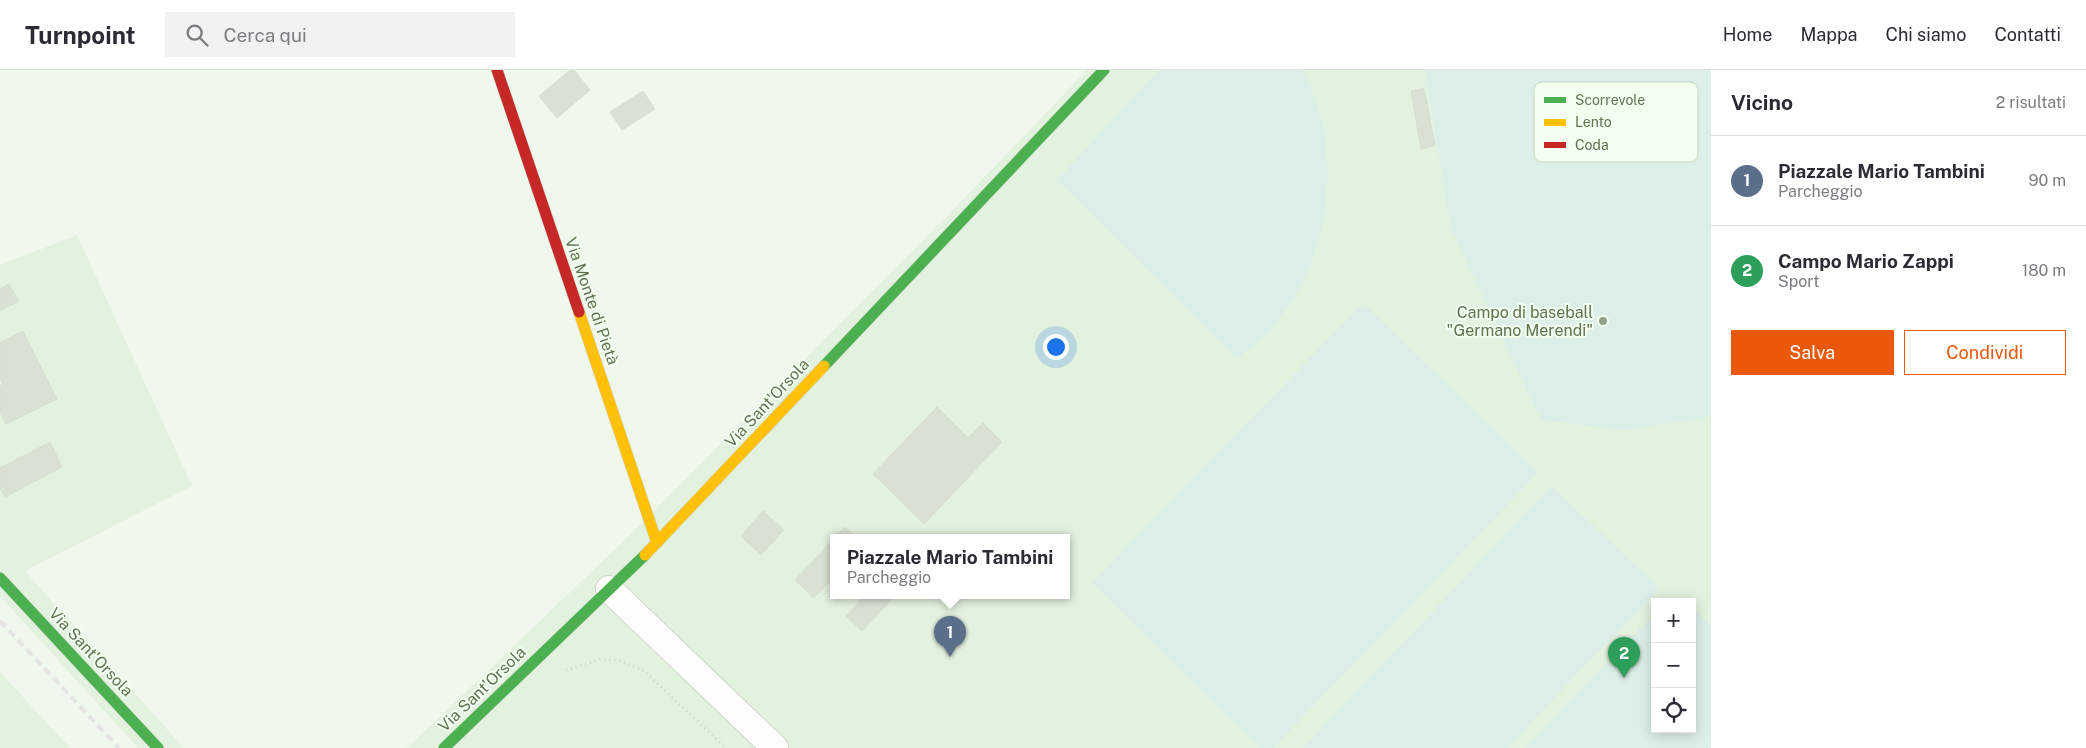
<!DOCTYPE html>
<html lang="it">
<head>
<meta charset="utf-8">
<style>
	body { margin:0; font-family:"Public Sans",sans-serif; background:#f2f2f3; color:#2b2b33 }
	.controls { position:absolute; right:15px; bottom:15px; display:grid; overflow:hidden; border-radius:0px; box-shadow:0 2px 12px #0003 }
	.controls button { width:45px; height:45px; display:grid; place-items:center; padding:0; border:0; border-bottom:1px solid #e1e1e2; background:#fff; color:#2b2b33; font:25px sans-serif }
	.you { position:absolute; left:1055px; top:276px; width:18px; height:18px; margin:-12px; border:4px solid #fff; border-radius:50%; background:#1a73e8; box-shadow:0 0 0 8px #1a73e833 }
	.badge { display:grid; place-items:center; width:32px; height:32px; border-radius:50%; background:#ea580c; color:#fff; font-size:16px; font-weight:700 }
	.pin { position:absolute; translate:-50% -41px; filter:drop-shadow(0 1px 2px #0008) }
	.pin::after { content:''; position:absolute; top:26px; width:18px; height:15px; background:inherit; clip-path:polygon(0 0,100% 0,50% 100%) }
	.popup { position:absolute; left:830px; top:464px; width:240px; height:65px; box-sizing:border-box; display:grid; place-content:center; border-radius:0px; background:#fff; filter:drop-shadow(0 1px 4px #0005); font-size:16px; white-space:nowrap; color:#7c7c81 }
	.popup b { font-size:19px; color:#2b2b33 }
	.popup::after { content:''; position:absolute; left:50%; top:100%; margin-left:-10px; border:10px solid transparent; border-top-color:#fff }
	.list { margin:0; padding:0; list-style:none }
	h2 { display:flex; justify-content:space-between; align-items:center; height:65px; margin:0; padding:0 20px; font-size:21px }
	h2 small { font-size:16px; font-weight:400; color:#7c7c81 }
	.list li { display:grid; grid-template-columns:32px 1fr auto; gap:15px; align-items:center; box-sizing:border-box; height:90px; padding:0 20px; border-top:1px solid #e1e1e2 }
	.list b { display:block; font-size:19px; white-space:nowrap }
	.list p { margin:0; font-size:16px; white-space:nowrap; color:#7c7c81 }
	.list em { font-size:16px; font-style:normal; color:#7c7c81 }
	.actions { display:flex; gap:10px; padding:15px 20px }
	.actions a { flex:1; padding:11px 0; border:1px solid #ea580c; border-radius:0px; text-align:center; font-size:18px; color:#ea580c }
	.actions .main { background:#ea580c; color:#fff }
	.icon { flex:none; width:28px; height:28px; fill:none; stroke:currentColor; stroke-width:2; stroke-linecap:round; stroke-linejoin:round }
	.map { position:relative; flex:none; width:1711px; height:678px; overflow:hidden }
	header { display:flex; align-items:center; gap:30px; box-sizing:border-box; height:70px; padding:0 25px; background:#fff; border-bottom:1px solid #e1e1e2 }
	header strong { font-size:24px }
	nav { display:flex; gap:28px; margin-inline-start:auto; font-size:18px }
	.search { width:350px; height:45px; background:#f2f2f3; display:flex; align-items:center; gap:12px; box-sizing:border-box; padding:0 18px; border-radius:0px; color:#7c7c81; font-size:19px }
	main { display:flex }
	aside { flex:1; background:#fff }
	.map>svg:first-child { display:block }
	.residential { fill:#e3f1df; fill-rule:evenodd }
	.grass { fill:#dbefe8 }
	.building { fill:#d8e1d3; stroke:#d6e0d1 }
	.lines { fill:none; stroke-linecap:round; stroke-linejoin:round }
	.street-casing { stroke:#cdd5c9; stroke-width:28 }
	.fast-casing { stroke:#cdd6c9; stroke-width:12 }
	.slow-casing { stroke:#cdd6c9; stroke-width:12 }
	.jam-casing { stroke:#cdd6c9; stroke-width:12 }
	.path { stroke:#d1d8cd; stroke-width:3; stroke-dasharray:1 4; stroke-linecap:butt }
	.street { stroke:#fdfefc; stroke-width:26 }
	.fast { stroke:#4caf50; stroke-width:11 }
	.slow { stroke:#ffc107; stroke-width:11 }
	.jam { stroke:#c62828; stroke-width:11 }
	.rail { stroke:#e6e4e3; stroke-width:4; stroke-dasharray:8 5; stroke-linecap:butt }
	.poi-dot { fill:#92a287; stroke:#f3fef1; stroke-width:2 }
	.labels { text-anchor:middle; dominant-baseline:central; stroke-width:4; stroke-linejoin:round; paint-order:stroke }
	.street-label { font-size:16px; fill:#5f744f; stroke:#f3fef1 }
	.poi-label { font-size:16px; fill:#5f744f; stroke:#f3fef1; text-anchor:end }
	.key { fill:#f3fef1; stroke:#c7d5c0; stroke-width:1 }
	.key-label { font-size:14px; fill:#5f744f }
</style>
</head>
<body>
<header>
<strong>Turnpoint</strong>
<div class="search"><svg class="icon" aria-label="search" viewBox="0 0 24 24"><circle cx="10" cy="10" r="6"/><path d="M15 15l6 6"/></svg>Cerca qui</div>
<nav><a>Home</a><a>Mappa</a><a>Chi siamo</a><a>Contatti</a></nav>
</header>
<main>
<div class="map">
<svg width="1711" height="678" viewBox="0 0 1711 678">
	<rect width="100%" height="100%" fill="#f0f8ee"/>
	<g class="residential">
		<path d="M1087 0H1711V678H407L634 461 953 140ZM834 468H1066V526H834ZM1655 532H1692V659H1655Z"/>
		<path d="M77 165 192 416 25 501 184 678H138L0 526V195Z"/>
		<path d="M0 602 70 678H0Z"/>
	</g>
	<g class="grass">
		<path d="M1159 0H1302C1348 83 1330 198 1264 266 1256 274 1246 281 1237 288L1057 110Z"/>
		<path d="M1425 0H1711V344L1704 348 1623 360 1541 350 1451 158Z"/>
		<path d="M1363 233 1538 403 1273 678H1261L1092 513Z"/>
		<path d="M1552 416 1659 518 1507 678H1303Z"/>
		<path d="M1692 538 1711 556V678H1526L1655 543V659H1692Z"/>
	</g>
	<g class="building">
		<path d="M570 0H574L590 20 557 48 539 26Z"/>
		<path d="M1424 18 1435 76 1421 79 1411 21Z"/>
		<path d="M643 21 655 39 622 60 610 42Z"/>
		<path d="M9 214 19 231 0 241V219Z"/>
		<path d="M23 261 57 329 6 354 0 342V316L3 314 0 309V273Z"/>
		<path d="M937 337 968 368 983 353 1002 372 924 454 873 404Z"/>
		<path d="M50 372 62 397 5 427 0 418V398Z"/>
		<path d="M763 441 784 460 761 485 741 466Z"/>
		<path d="M845 457 857 468H834Z"/>
		<path d="M834 469V508L814 528 795 510Z"/>
		<path d="M861 526H895L862 561 846 546 863 528Z"/>
	</g>
	<g class="lines">
		<defs>
			<path id="street" d="M609 519 775 678"/>
			<g id="fast">
				<path d="M824 296 1104 0"/>
				<path d="M0 508 158 678"/>
				<path d="M444 678 645 485"/>
			</g>
			<g id="slow">
				<path d="M579 242 657 473"/>
				<path d="M645 485 824 296"/>
			</g>
			<path id="jam" d="M497 0 579 242"/>
		</defs>
		<use href="#street" class="street-casing"/>
		<use href="#fast" class="fast-casing"/>
		<use href="#slow" class="slow-casing"/>
		<use href="#jam" class="jam-casing"/>
		<path class="path" d="M566 600 602 589 621 591 644 601 726 678"/>
		<use href="#street" class="street"/>
		<use href="#fast" class="fast"/>
		<use href="#slow" class="slow"/>
		<use href="#jam" class="jam"/>
		<path class="rail" d="M0 551 119 678"/>
	</g>
	<circle class="poi-dot" cx="1603" cy="251" r="5"/>
	<g class="labels">
		<g class="street-label">
			<text transform="translate(592 231) rotate(71)">Via Monte di Pietà</text>
			<text transform="translate(767 333) rotate(-47)">Via Sant'Orsola</text>
			<text transform="translate(91 582) rotate(47)">Via Sant'Orsola</text>
			<text transform="translate(482 619) rotate(-44)">Via Sant'Orsola</text>
		</g>
		<g class="poi-label">
			<text x="1593" y="242">Campo di baseball<tspan x="1593" dy="18">"Germano Merendi"</tspan></text>
		</g>
	</g>
	<rect x="1534" y="12" width="164" height="80" rx="8" class="key"/>
	<rect x="1544" y="27" width="22" height="6" fill="#4caf50"/>
	<rect x="1544" y="49" width="22" height="7" fill="#ffc107"/>
	<rect x="1544" y="72" width="22" height="6" fill="#c62828"/>
	<g class="key-label">
		<text x="1575" y="35">Scorrevole</text>
		<text x="1575" y="57">Lento</text>
		<text x="1575" y="80">Coda</text>
	</g>
</svg>
<div class="controls">
<button>+</button>
<button>−</button>
<button><svg class="icon" aria-label="locate" viewBox="0 0 24 24"><circle cx="12" cy="12" r="6"/><path d="M12 2v4M12 18v4M2 12h4M18 12h4"/></svg></button>
</div>
<div class="you"></div>
<div class="pin badge" style="left:950px;top:587px;background:#5c6f8a">1</div>
<div class="popup"><b>Piazzale Mario Tambini</b>Parcheggio</div>
<div class="pin badge" style="left:1624px;top:608px;background:#2e9e5b">2</div>
</div>
<aside>
<h2>Vicino<small>2 risultati</small></h2>
<ul class="list">
<li><span class="badge" style="background:#5c6f8a">1</span><div><b>Piazzale Mario Tambini</b><p>Parcheggio</p></div><em>90 m</em></li>
<li><span class="badge" style="background:#2e9e5b">2</span><div><b>Campo Mario Zappi</b><p>Sport</p></div><em>180 m</em></li>
</ul>
<div class="actions"><a class="main">Salva</a><a>Condividi</a></div>
</aside>
</main>
</body>
</html>
